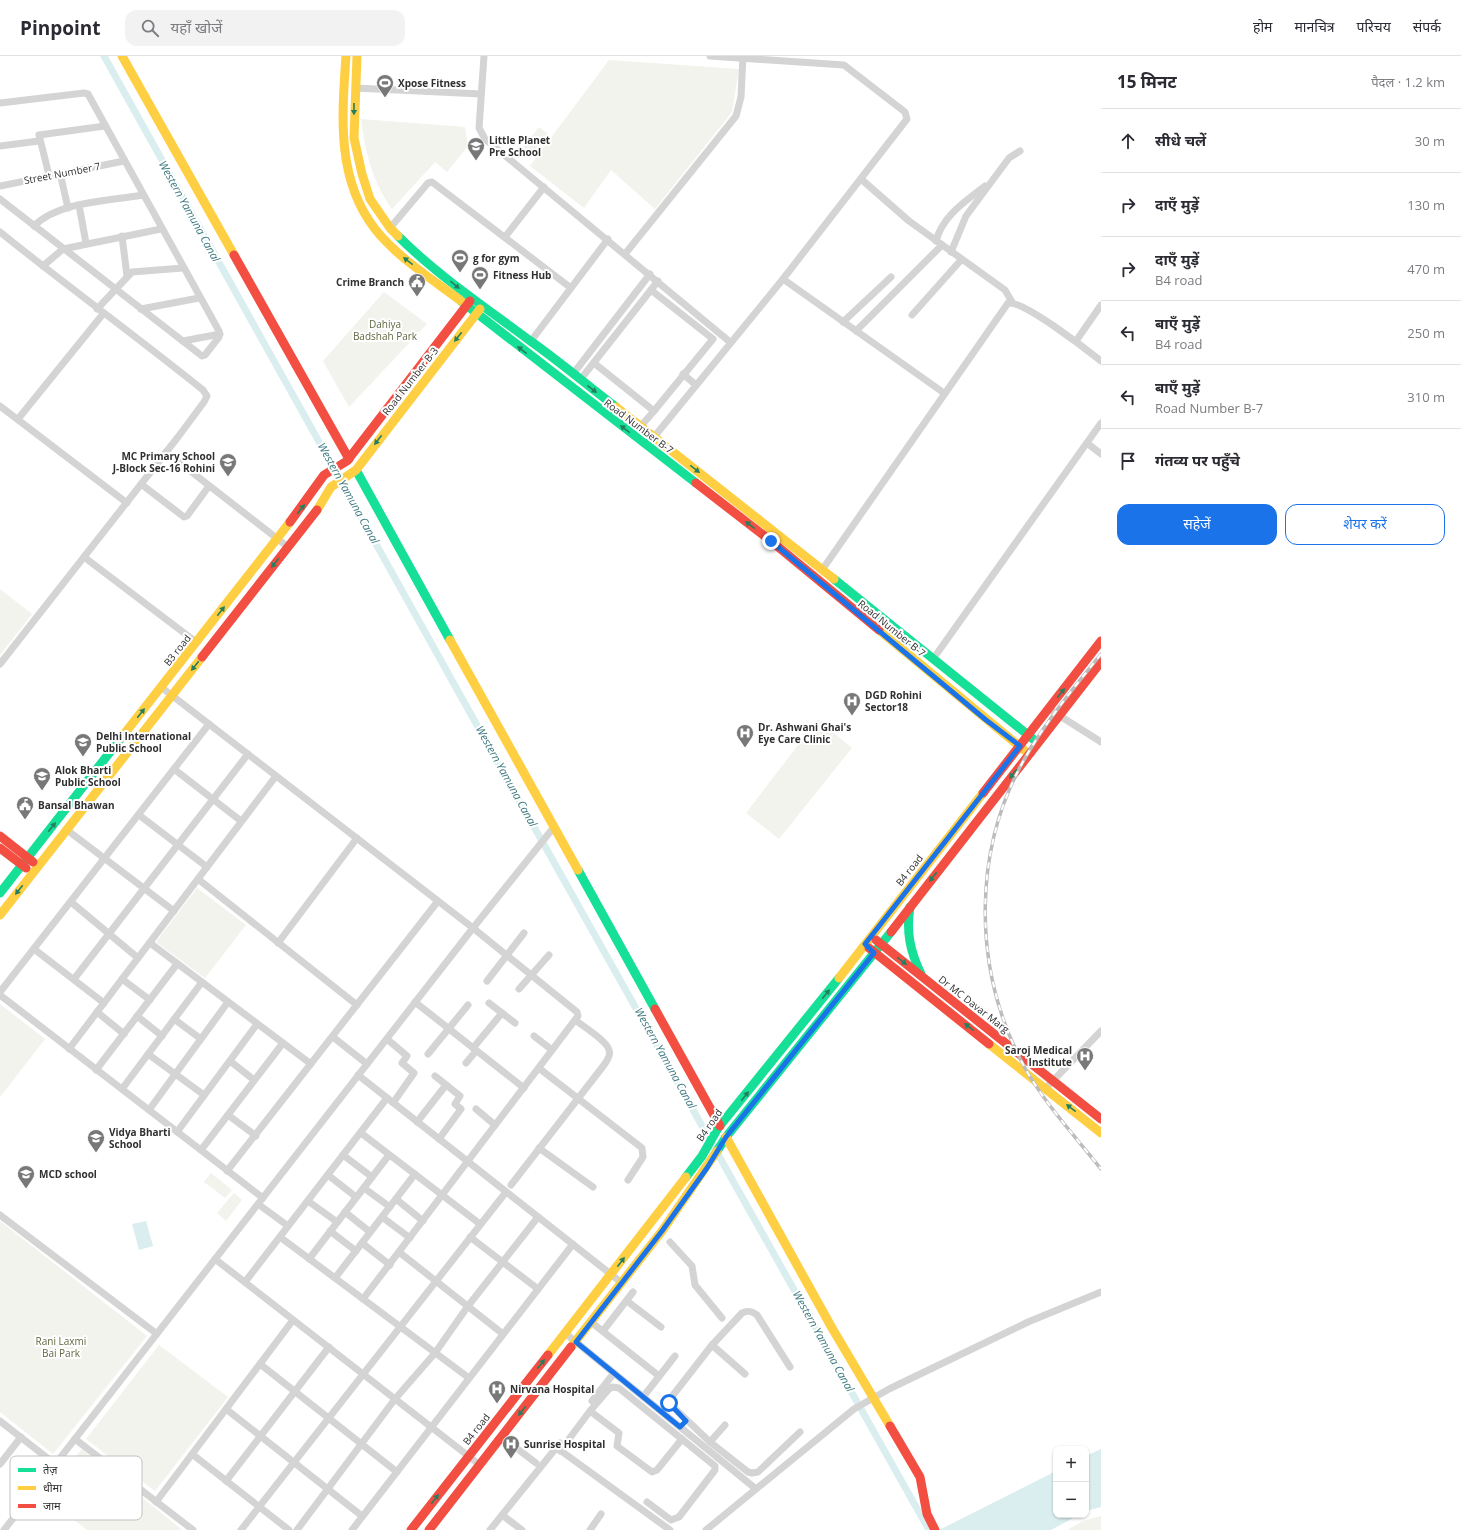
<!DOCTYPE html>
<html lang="hi">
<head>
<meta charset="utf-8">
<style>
	body { margin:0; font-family:"Open Sans","Noto Sans Devanagari",sans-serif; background:#f2f2f3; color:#2b2b33 }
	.controls { position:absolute; right:12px; bottom:12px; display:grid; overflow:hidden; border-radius:8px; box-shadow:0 1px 3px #0004 }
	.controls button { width:36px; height:36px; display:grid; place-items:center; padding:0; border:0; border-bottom:1px solid #e1e1e2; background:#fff; color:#2b2b33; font:20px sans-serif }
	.stop { position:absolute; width:12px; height:12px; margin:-9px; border:3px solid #1a73e8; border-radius:50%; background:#fff }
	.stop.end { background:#1a73e8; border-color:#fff; box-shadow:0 1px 4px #0008 }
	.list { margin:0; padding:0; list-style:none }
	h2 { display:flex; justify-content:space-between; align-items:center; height:52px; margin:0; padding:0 16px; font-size:17px }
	h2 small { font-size:13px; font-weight:400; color:#7c7c81 }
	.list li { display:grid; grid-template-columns:26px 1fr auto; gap:12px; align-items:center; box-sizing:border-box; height:64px; padding:0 16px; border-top:1px solid #e1e1e2 }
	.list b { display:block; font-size:15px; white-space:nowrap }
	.list p { margin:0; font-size:13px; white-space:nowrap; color:#7c7c81 }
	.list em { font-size:13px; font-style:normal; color:#7c7c81 }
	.actions { display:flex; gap:8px; padding:12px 16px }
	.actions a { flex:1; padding:9px 0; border:1px solid #1a73e8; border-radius:12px; text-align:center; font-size:14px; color:#1a73e8 }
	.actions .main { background:#1a73e8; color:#fff }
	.icon { flex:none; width:22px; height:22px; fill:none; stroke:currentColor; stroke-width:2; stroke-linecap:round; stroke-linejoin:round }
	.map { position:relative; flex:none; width:1101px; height:1474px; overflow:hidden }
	header { display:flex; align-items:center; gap:24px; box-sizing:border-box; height:56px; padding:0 20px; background:#fff; border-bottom:1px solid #e1e1e2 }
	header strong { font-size:19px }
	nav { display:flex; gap:22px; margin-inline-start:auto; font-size:14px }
	.search { width:280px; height:36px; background:#f2f2f3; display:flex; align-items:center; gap:10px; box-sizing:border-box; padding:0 14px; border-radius:12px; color:#7c7c81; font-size:15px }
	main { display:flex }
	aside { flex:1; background:#fff }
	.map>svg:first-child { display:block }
	.green { fill:#f2f3ec }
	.water { fill:#dbeeef }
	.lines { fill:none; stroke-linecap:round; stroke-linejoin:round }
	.canal { stroke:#dbeeef; stroke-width:7 }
	.street { stroke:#d4d4d4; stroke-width:7 }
	.fast { stroke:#16e098; stroke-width:9 }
	.slow { stroke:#ffcf43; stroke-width:9 }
	.jam { stroke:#f24e42; stroke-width:9 }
	.rail-casing { stroke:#bcbcbc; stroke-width:3.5 }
	.rail { stroke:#fff; stroke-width:2; stroke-dasharray:6; stroke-linecap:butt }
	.oneway { fill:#247f5f }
	.route { stroke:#1a73e8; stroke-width:5 }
	.labels { text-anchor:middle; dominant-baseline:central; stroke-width:4; stroke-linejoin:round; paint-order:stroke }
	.poi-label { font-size:10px; font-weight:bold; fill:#303030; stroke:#fff; text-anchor:start }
	.street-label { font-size:10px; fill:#303030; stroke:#fff }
	.park-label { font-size:10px; fill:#606941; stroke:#fff }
	.water-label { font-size:11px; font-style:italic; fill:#3f7b81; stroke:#fff }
	.key { fill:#fff; stroke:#c1c1c1; stroke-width:1 }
	.key-label { font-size:11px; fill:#303030 }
</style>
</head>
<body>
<header>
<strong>Pinpoint</strong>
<div class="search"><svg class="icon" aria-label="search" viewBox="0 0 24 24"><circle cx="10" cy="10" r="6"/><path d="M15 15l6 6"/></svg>यहाँ खोजें</div>
<nav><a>होम</a><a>मानचित्र</a><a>परिचय</a><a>संपर्क</a></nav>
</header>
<main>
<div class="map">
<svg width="1101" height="1474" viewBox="0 0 1101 1474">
	<rect width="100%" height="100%" fill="#fff"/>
	<g class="green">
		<path d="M609 4 739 13 732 56 655 153 611 114 584 152 530 110Z"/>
		<path d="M361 63 465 71 468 90 447 116 435 106 392 153C373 127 365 96 361 63Z"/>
		<path d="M539 71 548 78 528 102 520 95Z"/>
		<path d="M384 236 427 268 349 351 323 305Z"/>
		<path d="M0 533 32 558 0 599Z"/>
		<path d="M818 663 852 692 779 783 746 757Z"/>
		<path d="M197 832 246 869 205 922 156 886Z"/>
		<path d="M0 948 45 983 0 1041Z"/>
		<path d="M211 1117 232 1134 225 1142 204 1126Z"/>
		<path d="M234 1137 242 1144 226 1165 217 1157Z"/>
		<path d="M0 1165 147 1280 53 1398 0 1356Z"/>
		<path d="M159 1289 228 1341 155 1435 86 1383Z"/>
		<path d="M82 1393 181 1473 180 1474H87L44 1440Z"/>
		<path d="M1101 1460V1474H1067L1083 1465Z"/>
	</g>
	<g class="water">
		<path d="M146 1165 153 1190 139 1194 132 1168Z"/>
		<path d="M1101 1393V1451L1086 1455V1400Z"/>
		<path d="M1056 1415V1459H1079L1051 1474H939Z"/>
	</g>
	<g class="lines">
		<path class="canal" d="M104 0 483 680 929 1474"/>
		<g class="street">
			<path d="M484 0 479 72 485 83 730 286"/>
			<path d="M355 32 481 38"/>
			<path d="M0 47 84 37 88 38 219 275V281L205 299 202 300 0 143"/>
			<path d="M0 90 39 85"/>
			<path d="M60 117 68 152"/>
			<path d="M49 119 39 79 105 70"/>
			<path d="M861 123 909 165 1005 234 1012 246"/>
			<path d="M0 130 124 105"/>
			<path d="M79 149 86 187"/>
			<path d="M34 170C59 145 110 145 143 139"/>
			<path d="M390 172 428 127 432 126 571 232"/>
			<path d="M0 176C67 230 136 280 203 334L207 340 204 346 178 381 0 608"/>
			<path d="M122 180 127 220"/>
			<path d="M505 181 544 131"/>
			<path d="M936 185C943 159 965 146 985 130"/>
			<path d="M951 196 966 160 1009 102 1020 95"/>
			<path d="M625 198 736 60 741 41 743 0"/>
			<path d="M43 210 63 193 161 173"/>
			<path d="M783 223 944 337"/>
			<path d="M651 234 713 283 654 355"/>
			<path d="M97 253 132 216 183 212"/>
			<path d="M141 253 199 242"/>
			<path d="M912 259 961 204"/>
			<path d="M843 266 891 221"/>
			<path d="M856 275 942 189"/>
			<path d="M183 285 220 278"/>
			<path d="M531 285 608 183"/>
			<path d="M1076 285 1101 249"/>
			<path d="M594 307 654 355 640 371"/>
			<path d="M573 318 650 218"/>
			<path d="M683 318 696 329"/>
			<path d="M580 324 658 225"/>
			<path d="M0 350 127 447"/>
			<path d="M18 363 103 258"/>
			<path d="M650 383 654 381 783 223 907 63 905 56 844 9 710 0"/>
			<path d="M1087 387 1101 398"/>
			<path d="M166 396 288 491"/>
			<path d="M141 428 184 461 187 460 209 430"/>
			<path d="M84 501 196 586"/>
			<path d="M822 514 1008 247C1024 245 1086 293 1101 305"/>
			<path d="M933 603 1101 367"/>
			<path d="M1049 653 1101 686"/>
			<path d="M174 713 241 765"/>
			<path d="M139 759 207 811"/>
			<path d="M67 774 174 855"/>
			<path d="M198 823 357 949"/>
			<path d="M71 846 138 902"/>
			<path d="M150 887 311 1008"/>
			<path d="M278 887 357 782"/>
			<path d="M34 893 104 947"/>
			<path d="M74 923 248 698"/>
			<path d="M122 923 150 944"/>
			<path d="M487 925 524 877"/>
			<path d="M519 933 549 899"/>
			<path d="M0 936 209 668"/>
			<path d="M0 939 263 1142"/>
			<path d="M415 946 524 1032"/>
			<path d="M489 947 515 967"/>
			<path d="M97 956 124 978"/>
			<path d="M137 960 162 980"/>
			<path d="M174 963 201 983"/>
			<path d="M534 980 552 994"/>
			<path d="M333 981 367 1008"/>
			<path d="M387 983 407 1000 402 1007 414 1017 393 1047"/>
			<path d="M473 992 502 957"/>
			<path d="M69 993 276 720"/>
			<path d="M148 998 204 1039"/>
			<path d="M428 998 468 949"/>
			<path d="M230 1005 254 1024"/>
			<path d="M466 1007 476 995"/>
			<path d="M540 1013 642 1092 643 1101 628 1124"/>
			<path d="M96 1014 177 908"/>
			<path d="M358 1019 622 1227"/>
			<path d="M435 1020 460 1040 455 1048 461 1053 439 1083"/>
			<path d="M1046 1032 1101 975"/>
			<path d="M122 1033 202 926"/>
			<path d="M476 1053 495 1069"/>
			<path d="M149 1054 228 946"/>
			<path d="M228 1059 256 1080"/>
			<path d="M417 1066 446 1029"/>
			<path d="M177 1076 257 968"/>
			<path d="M361 1077 480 1168"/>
			<path d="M539 1092 593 1131"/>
			<path d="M201 1094 283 987"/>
			<path d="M343 1099 372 1121"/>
			<path d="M227 1115 438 845"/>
			<path d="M328 1119 356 1141"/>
			<path d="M511 1129 604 1009C607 1005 611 999 609 994 607 985 583 970 575 964"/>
			<path d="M364 1132 390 1151"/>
			<path d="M396 1143 423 1165"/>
			<path d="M308 1145 337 1166"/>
			<path d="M258 1148 288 1170"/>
			<path d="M345 1156 370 1176"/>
			<path d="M0 1159 157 1278"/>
			<path d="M382 1161 410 1182"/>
			<path d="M330 1175 356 1195"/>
			<path d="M280 1181 469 1322"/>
			<path d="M470 1181 538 1233"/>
			<path d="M670 1186 692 1210 695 1229 722 1262"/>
			<path d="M362 1187 390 1209"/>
			<path d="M399 1196 503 1278"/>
			<path d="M215 1203 480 1409"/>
			<path d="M309 1203 389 1099"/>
			<path d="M335 1222 415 1118"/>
			<path d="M245 1226 387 1042"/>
			<path d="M363 1243 578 960 577 956 473 872 554 771"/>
			<path d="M627 1245 661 1271"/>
			<path d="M591 1266 659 1320"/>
			<path d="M603 1275 633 1236"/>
			<path d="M565 1277 756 1433"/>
			<path d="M712 1289 745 1318"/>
			<path d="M260 1308 397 1416"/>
			<path d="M790 1311 757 1259C752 1255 748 1254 742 1257L712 1289 670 1343 669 1347 710 1386 748 1416 752 1417 758 1416 800 1376"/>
			<path d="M643 1341 675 1300"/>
			<path d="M592 1345 614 1317"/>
			<path d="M226 1353 362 1460"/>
			<path d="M590 1355 619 1377 617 1390 652 1416 657 1414 682 1383"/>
			<path d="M0 1365 55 1408"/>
			<path d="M502 1381 536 1407"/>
			<path d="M75 1383 193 1474"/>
			<path d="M710 1386 725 1369"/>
			<path d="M557 1392 670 1474"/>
			<path d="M560 1395 590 1355 609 1333 612 1331 619 1332 715 1410V1414L679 1461 671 1464 647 1446"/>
			<path d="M192 1398 289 1474"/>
			<path d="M0 1408 21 1381"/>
			<path d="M226 1425 329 1291"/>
			<path d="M156 1446 293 1264"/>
			<path d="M502 1459 522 1474"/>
			<path d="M4 1474 473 872 161 631"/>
			<path d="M241 1474 506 1136"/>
			<path d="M297 1474 395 1343 435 1297 468 1250 538 1161"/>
			<path d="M352 1474 573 1188"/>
			<path d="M490 1474 560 1387"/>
			<path d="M590 1474 601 1458"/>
			<path d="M706 1474 854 1353 889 1333 1028 1266 1101 1236"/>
		</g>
		<g class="fast">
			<path d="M398 180C437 219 485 251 529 284 559 305 587 329 616 351"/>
			<path d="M461 245 696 427"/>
			<path d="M356 414 450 584"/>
			<path d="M834 523 1033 683"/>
			<path d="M578 814 655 953"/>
			<path d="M0 837 121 682"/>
			<path d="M910 851C906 876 910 895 921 918"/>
			<path d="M717 1095 726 1081 891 876"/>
			<path d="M686 1121 702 1100 718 1072 839 922"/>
		</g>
		<g class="slow">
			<path d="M122 0 234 199"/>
			<path d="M346 0C342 59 336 123 375 173 398 202 432 223 461 245"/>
			<path d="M357 0 354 82 362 118 370 143 390 172 398 180"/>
			<path d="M616 351 834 523"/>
			<path d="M317 454 331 431 356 414 480 253"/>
			<path d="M879 574 1024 694"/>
			<path d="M450 584 578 814"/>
			<path d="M121 682 290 466"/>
			<path d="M0 859 202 601"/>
			<path d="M839 922 983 737"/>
			<path d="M989 988 1101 1077"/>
			<path d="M726 1081 832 1272 890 1370"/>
			<path d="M571 1291 662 1175 717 1095"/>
			<path d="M548 1299 686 1121"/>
		</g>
		<g class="jam">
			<path d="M234 199 349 403"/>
			<path d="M696 427 771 485 879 574"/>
			<path d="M290 466 324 419 347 405 470 245"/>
			<path d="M202 601 317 454"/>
			<path d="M983 737 1101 585"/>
			<path d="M0 780 33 806"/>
			<path d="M0 792 26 812"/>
			<path d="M891 876 1101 606"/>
			<path d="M876 884 1101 1063"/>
			<path d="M869 892 989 988"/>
			<path d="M655 953 720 1070"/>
			<path d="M890 1370 920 1421 927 1458 935 1474"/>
			<path d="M411 1474 548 1299"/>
			<path d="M429 1474 571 1291"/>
		</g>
		<defs>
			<path id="rail" d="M1101 598C1077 628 1051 659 1031 692 971 788 971 913 1025 1012 1045 1048 1075 1080 1101 1113"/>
		</defs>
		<use href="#rail" class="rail-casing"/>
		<use href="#rail" class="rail"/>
	</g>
	<defs><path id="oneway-solid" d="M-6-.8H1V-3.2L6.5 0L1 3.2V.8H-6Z"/></defs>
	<g class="oneway">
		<use href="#oneway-solid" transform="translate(354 53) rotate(90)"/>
		<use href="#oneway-solid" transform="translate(408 205) rotate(-142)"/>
		<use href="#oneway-solid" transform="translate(455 229) rotate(39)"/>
		<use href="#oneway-solid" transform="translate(458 281) rotate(128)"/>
		<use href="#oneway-solid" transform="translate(522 294) rotate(-142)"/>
		<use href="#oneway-solid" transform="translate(592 333) rotate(38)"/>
		<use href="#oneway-solid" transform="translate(625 373) rotate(-143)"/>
		<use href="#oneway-solid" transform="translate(378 384) rotate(127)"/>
		<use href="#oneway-solid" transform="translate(695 413) rotate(38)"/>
		<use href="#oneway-solid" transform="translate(301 453) rotate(-52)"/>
		<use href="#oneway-solid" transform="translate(750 469) rotate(-142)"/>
		<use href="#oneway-solid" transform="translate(275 507) rotate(128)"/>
		<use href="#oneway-solid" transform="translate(221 555) rotate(-52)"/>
		<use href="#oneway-solid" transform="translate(195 610) rotate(128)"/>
		<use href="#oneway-solid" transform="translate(1061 637) rotate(-52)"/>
		<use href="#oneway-solid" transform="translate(141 657) rotate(-52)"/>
		<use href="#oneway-solid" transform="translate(1013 718) rotate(128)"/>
		<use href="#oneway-solid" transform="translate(52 771) rotate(-52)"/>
		<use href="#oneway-solid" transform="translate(933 821) rotate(128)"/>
		<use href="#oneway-solid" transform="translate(19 834) rotate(128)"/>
		<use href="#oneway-solid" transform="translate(902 905) rotate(38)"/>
		<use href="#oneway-solid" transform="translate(826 938) rotate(-51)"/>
		<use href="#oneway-solid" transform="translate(969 971) rotate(-142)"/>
		<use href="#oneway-solid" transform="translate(745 1040) rotate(-51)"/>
		<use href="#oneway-solid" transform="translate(1071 1052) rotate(-142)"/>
		<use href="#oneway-solid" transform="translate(621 1206) rotate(-53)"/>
		<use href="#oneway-solid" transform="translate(541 1308) rotate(-52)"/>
		<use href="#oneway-solid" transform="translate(522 1355) rotate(128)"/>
		<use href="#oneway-solid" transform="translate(435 1443) rotate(-52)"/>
	</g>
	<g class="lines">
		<path class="route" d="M669 1347 686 1365 680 1371 576 1286 662 1175 707 1112 726 1081 874 897 865 888 1020 690 986 664 771 485"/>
	</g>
	<defs>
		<symbol id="stadium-pin" viewBox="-11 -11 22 30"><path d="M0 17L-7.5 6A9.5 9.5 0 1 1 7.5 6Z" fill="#787878" stroke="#fff"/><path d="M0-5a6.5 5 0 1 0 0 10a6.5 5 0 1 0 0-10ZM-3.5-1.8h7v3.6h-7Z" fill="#fff"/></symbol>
		<symbol id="school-pin" viewBox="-11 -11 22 30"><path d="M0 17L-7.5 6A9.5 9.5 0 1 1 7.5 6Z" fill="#787878" stroke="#fff"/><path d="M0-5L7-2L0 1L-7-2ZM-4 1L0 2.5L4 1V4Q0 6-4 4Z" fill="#fff"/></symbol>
		<symbol id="civic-pin" viewBox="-11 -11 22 30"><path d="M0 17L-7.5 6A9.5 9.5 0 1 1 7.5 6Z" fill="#787878" stroke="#fff"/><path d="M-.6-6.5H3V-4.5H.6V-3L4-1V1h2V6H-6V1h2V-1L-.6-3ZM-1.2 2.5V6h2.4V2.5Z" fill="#fff"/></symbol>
		<symbol id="hospital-pin" viewBox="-11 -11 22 30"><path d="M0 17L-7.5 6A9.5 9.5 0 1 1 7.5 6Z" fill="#787878" stroke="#fff"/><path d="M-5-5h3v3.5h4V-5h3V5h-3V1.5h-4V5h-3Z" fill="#fff"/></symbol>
	</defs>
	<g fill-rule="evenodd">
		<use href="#stadium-pin" x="375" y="17" width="20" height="27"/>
		<use href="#school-pin" x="466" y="80" width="20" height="27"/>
		<use href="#stadium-pin" x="450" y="192" width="20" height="27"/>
		<use href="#stadium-pin" x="470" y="209" width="20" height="27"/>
		<use href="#civic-pin" x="407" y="216" width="20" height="27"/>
		<use href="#school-pin" x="218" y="396" width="20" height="27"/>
		<use href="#hospital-pin" x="842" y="635" width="20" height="27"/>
		<use href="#hospital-pin" x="735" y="667" width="20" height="27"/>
		<use href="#school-pin" x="73" y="676" width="20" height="27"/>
		<use href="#school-pin" x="32" y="710" width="20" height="27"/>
		<use href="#civic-pin" x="15" y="739" width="20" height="27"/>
		<use href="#hospital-pin" x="1075" y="990" width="20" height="27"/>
		<use href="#school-pin" x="86" y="1072" width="20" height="27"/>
		<use href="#school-pin" x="16" y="1108" width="20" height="27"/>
		<use href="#hospital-pin" x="487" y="1323" width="20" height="27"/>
		<use href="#hospital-pin" x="501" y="1378" width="20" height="27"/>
	</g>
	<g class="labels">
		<g class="poi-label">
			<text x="398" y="27">Xpose Fitness</text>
			<text x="489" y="84">Little Planet<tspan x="489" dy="12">Pre School</tspan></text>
			<text x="473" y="202">g for gym</text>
			<text x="493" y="219">Fitness Hub</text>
			<text x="404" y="226" text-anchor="end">Crime Branch</text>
			<text x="215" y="400" text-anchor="end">MC Primary School<tspan x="215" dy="12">J-Block Sec-16 Rohini</tspan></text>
			<text x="865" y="639">DGD Rohini<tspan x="865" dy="12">Sector18</tspan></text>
			<text x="758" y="671">Dr. Ashwani Ghai's<tspan x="758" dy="12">Eye Care Clinic</tspan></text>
			<text x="96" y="680">Delhi International<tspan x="96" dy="12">Public School</tspan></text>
			<text x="55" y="714">Alok Bharti<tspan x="55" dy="12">Public School</tspan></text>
			<text x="38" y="749">Bansal Bhawan</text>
			<text x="1072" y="994" text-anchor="end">Saroj Medical<tspan x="1072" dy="12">Institute</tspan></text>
			<text x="109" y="1076">Vidya Bharti<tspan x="109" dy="12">School</tspan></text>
			<text x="39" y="1118">MCD school</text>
			<text x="510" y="1333">Nirvana Hospital</text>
			<text x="524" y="1388">Sunrise Hospital</text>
		</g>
		<g class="street-label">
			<text transform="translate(62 117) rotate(-11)">Street Number 7</text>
			<text transform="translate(410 325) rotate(-52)">Road Number B-3</text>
			<text transform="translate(639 370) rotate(37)">Road Number B-7</text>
			<text transform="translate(892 572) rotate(39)">Road Number B-7</text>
			<text transform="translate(177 594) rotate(-52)">B3 road</text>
			<text transform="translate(909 814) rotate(-52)">B4 road</text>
			<text transform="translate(974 948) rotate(38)">Dr MC Davar Marg</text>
			<text transform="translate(709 1069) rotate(-55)">B4 road</text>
			<text transform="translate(476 1373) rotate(-52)">B4 road</text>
		</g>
		<g class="park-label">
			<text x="385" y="268">Dahiya<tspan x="385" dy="12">Badshah Park</tspan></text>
			<text x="61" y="1285">Rani Laxmi<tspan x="61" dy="12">Bai Park</tspan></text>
		</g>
		<g class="water-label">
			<text transform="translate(190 155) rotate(61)">Western Yamuna Canal</text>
			<text transform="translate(349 437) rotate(61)">Western Yamuna Canal</text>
			<text transform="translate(507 720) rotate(61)">Western Yamuna Canal</text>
			<text transform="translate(666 1002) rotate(61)">Western Yamuna Canal</text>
			<text transform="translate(824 1285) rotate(61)">Western Yamuna Canal</text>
		</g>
	</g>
	<rect x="10" y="1400" width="132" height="64" rx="6" class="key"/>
	<rect x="18" y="1412" width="18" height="4" fill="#16e098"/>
	<rect x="18" y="1430" width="18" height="4" fill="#ffcf43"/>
	<rect x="18" y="1448" width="18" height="4" fill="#f24e42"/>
	<g class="key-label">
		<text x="43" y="1418">तेज़</text>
		<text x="43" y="1436">धीमा</text>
		<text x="43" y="1454">जाम</text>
	</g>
</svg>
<div class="controls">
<button>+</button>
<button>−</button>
</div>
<div class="stop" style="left:669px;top:1347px"></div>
<div class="stop end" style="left:771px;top:485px"></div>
</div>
<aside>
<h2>15 मिनट<small>पैदल · 1.2 km</small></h2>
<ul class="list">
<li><svg class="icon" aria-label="ahead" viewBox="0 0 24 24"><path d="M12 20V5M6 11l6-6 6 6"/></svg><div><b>सीधे चलें</b></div><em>30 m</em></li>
<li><svg class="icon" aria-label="right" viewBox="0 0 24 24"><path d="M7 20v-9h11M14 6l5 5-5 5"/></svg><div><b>दाएँ मुड़ें</b></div><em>130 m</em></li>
<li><svg class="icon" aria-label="right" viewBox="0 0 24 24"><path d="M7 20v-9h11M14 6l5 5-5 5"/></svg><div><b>दाएँ मुड़ें</b><p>B4 road</p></div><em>470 m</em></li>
<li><svg class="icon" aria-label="left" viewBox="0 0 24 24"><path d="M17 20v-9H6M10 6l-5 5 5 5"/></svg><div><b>बाएँ मुड़ें</b><p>B4 road</p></div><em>250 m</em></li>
<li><svg class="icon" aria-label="left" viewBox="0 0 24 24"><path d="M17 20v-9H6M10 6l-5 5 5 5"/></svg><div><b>बाएँ मुड़ें</b><p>Road Number B-7</p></div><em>310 m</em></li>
<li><svg class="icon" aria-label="arrive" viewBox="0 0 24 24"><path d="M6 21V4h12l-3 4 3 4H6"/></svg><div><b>गंतव्य पर पहुँचे</b></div></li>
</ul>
<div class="actions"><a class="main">सहेजें</a><a>शेयर करें</a></div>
</aside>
</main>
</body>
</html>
